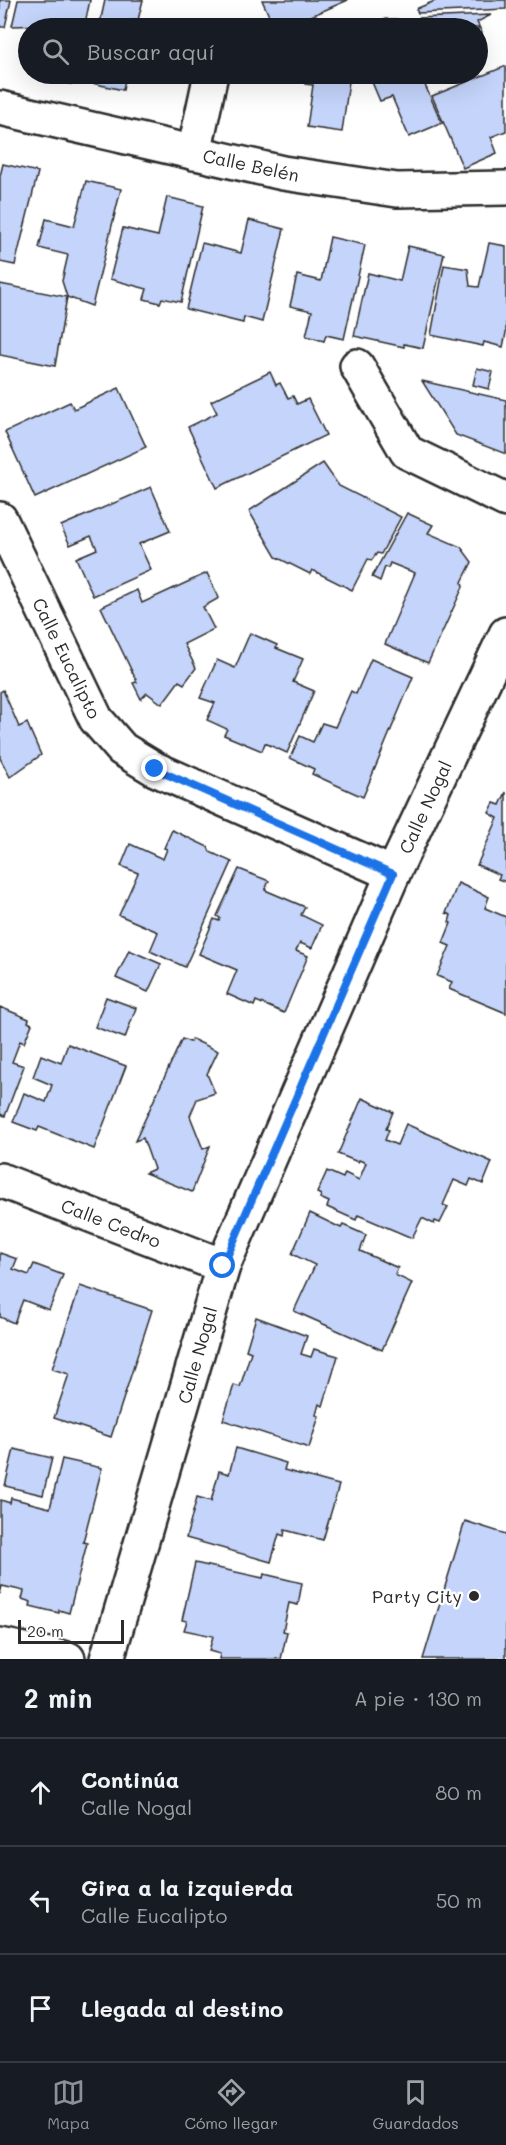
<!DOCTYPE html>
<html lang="es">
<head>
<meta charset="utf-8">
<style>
	body { margin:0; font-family:Mali,sans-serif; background:#242831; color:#f1f3f6 }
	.scale { position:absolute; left:18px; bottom:15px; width:106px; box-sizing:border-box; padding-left:6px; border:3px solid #2b2b2b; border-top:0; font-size:16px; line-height:21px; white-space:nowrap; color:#2b2b2b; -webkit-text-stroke:4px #fff; paint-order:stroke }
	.stop { position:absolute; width:18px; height:18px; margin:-14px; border:4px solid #1a73e8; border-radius:50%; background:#fff }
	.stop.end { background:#1a73e8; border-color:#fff; box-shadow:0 2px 6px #0008 }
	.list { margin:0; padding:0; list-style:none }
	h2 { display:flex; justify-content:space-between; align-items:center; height:78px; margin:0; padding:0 24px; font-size:26px }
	h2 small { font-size:20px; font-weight:400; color:#9ea1a6 }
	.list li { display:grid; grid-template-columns:39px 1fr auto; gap:18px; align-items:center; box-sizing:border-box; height:108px; padding:0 24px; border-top:2px solid #363941 }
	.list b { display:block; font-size:22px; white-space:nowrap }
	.list p { margin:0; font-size:20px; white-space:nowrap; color:#9ea1a6 }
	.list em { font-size:20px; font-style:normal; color:#9ea1a6 }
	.icon { flex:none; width:33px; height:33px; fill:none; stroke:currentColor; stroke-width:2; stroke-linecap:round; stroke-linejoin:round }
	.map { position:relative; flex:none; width:506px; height:1659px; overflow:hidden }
	.search { position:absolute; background:#171b24; box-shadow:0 6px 24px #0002; left:18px; right:18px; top:18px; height:66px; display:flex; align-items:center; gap:15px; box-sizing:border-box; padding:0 21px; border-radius:33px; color:#9ea1a6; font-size:22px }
	.sheet { height:402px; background:#171b24 }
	nav { display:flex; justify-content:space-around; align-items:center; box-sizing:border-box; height:84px; border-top:2px solid #363941; background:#171b24; font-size:16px; color:#9ea1a6 }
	nav a { display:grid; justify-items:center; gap:3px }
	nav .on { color:#8c9099 }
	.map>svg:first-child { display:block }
	.building { fill:#c4d4fa; stroke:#2b2b2b; stroke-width:1.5 }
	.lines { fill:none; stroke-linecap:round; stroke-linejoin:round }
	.minor-casing { stroke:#2b2b2b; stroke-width:38 }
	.minor { stroke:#fff; stroke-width:33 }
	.route { stroke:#1a73e8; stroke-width:8 }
	.poi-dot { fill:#2b2b2b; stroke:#fff; stroke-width:2 }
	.labels { text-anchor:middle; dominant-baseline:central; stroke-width:5; stroke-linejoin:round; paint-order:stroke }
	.street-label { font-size:18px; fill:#2b2b2b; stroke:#fff }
	.poi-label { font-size:18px; fill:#2b2b2b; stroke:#fff; text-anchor:end }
</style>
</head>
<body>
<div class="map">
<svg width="506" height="1659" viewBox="0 0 506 1659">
	<rect width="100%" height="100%" fill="#fff"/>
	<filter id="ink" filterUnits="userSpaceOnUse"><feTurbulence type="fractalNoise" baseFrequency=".0167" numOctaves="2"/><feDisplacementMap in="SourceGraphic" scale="12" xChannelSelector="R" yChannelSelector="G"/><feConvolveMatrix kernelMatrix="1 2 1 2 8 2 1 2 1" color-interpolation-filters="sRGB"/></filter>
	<g filter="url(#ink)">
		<g class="building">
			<path d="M0 0H11L5 27H0Z"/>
			<path d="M18 0H90L85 24 12 26Z"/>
			<path d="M105 0H143L138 20 100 23Z"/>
			<path d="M262 0H348L309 17 270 18Z"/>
			<path d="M437 0H506V9L418 13 416 9Z"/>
			<path d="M491 15 477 22 482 33 478 35V28H420L424 27 419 18Z"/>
			<path d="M386 19H397L401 28H364Z"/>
			<path d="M295 22 278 28H274L271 23Z"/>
			<path d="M506 66V131L491 137 497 153 463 168 432 96Z"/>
			<path d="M35 74H73L71 84 34 76Z"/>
			<path d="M89 74H126L123 90 87 82Z"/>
			<path d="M306 74H350L342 132 307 127 313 85 305 84Z"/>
			<path d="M373 74H420L442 123 409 137 392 97 380 101 369 75Z"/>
			<path d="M3 164 38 172 15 265 0 262V176Z"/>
			<path d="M86 181 121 189 92 306 67 297 62 281 68 255 39 248 46 219 74 226Z"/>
			<path d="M167 197 203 206 181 302 162 298 160 303 144 299 147 289 110 279 123 228 158 236Z"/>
			<path d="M249 220 284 229 262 322 244 317 243 323 186 309 202 243 241 253Z"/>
			<path d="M330 237 365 245 344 339 326 335 324 341 306 336 312 311 290 306 297 275 321 281Z"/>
			<path d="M489 243 506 246V333L503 347 484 342 483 346 431 335 444 265 468 269 470 286 479 287Z"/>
			<path d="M408 246 444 254 423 348 404 344V347L354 336 368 273 400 281Z"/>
			<path d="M0 284 67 297 55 366 0 355Z"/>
			<path d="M477 368 493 372 489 389 473 385Z"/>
			<path d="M270 372 276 385 280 383 288 398 293 396 297 404 308 399 326 435 217 488 188 427 217 413 211 401Z"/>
			<path d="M422 381 506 400V454L456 435Z"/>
			<path d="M119 388 146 447 35 498 5 432 70 402 74 409Z"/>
			<path d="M323 463 339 486 401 517 381 554 377 553 372 560 368 559 352 590 312 570 310 574 276 557 249 511Z"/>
			<path d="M151 487 170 531 139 544 151 570 93 596 76 558 97 549 91 536 70 545 61 526Z"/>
			<path d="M407 513 433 525 428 533 461 547 472 562 462 582 463 587 428 663 385 644 415 573 390 563 388 568 385 567 380 581 372 577Z"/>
			<path d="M207 573 219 598 203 607 214 629 184 644 196 668 184 684 179 681 162 704 147 693 141 699 133 683 137 682 101 607 137 590 142 603Z"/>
			<path d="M250 633 277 645 276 648 303 659 293 682 314 691 287 753 265 743 262 751 224 735 227 729 207 720 215 703 200 698 217 660 235 668Z"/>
			<path d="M371 659 413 677 363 797 312 774 314 769 290 758 300 736 313 742 322 723 335 727 351 691 356 694Z"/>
			<path d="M3 690 19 727 27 723 41 755 10 777 0 758V692Z"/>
			<path d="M506 792V882L498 879 500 875 477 865 498 818 489 813 494 803 500 805Z"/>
			<path d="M172 830 208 847 210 852 232 862 185 967 150 951 158 932 119 915 138 873 121 866 130 844 163 859 167 849 164 848Z"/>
			<path d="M239 869 269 881 265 890 305 907 301 915 322 925 312 948 300 943 296 951 308 956 284 1013 256 1001 254 1006 227 994 237 970 199 954 214 919 219 921 220 918 217 916Z"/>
			<path d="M458 883 489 897 485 908 506 917V1013L449 989 452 982 437 976 450 946 443 943 451 923 449 922 451 915 446 913Z"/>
			<path d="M129 950 161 964 148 992 116 978Z"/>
			<path d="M106 997 136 1008 125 1038 95 1027Z"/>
			<path d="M0 1007 29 1019 28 1022 32 1024 24 1043 20 1041 12 1062 24 1066 5 1116 0 1114Z"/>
			<path d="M182 1039 190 1042 192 1039 218 1051 207 1074 215 1093 197 1099 190 1116 203 1149 210 1146 192 1192 145 1173 154 1169 143 1138 135 1141Z"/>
			<path d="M68 1044 126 1066 94 1149 39 1127 37 1131 13 1122 24 1093 46 1102 52 1085 33 1077 41 1055 61 1063Z"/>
			<path d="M362 1098 393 1112 386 1129 389 1130 385 1140 397 1145 406 1124 492 1162 483 1184 471 1179 468 1186 454 1180 443 1205 448 1207 440 1223 435 1221 434 1224 422 1218 412 1238 358 1215 356 1220 327 1207 329 1202 320 1198 321 1195 317 1193 327 1171 343 1178 345 1173 359 1180 366 1163 359 1160 358 1162 338 1154Z"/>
			<path d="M310 1213 341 1228 343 1225 366 1235 360 1251 398 1268 395 1275 412 1283 382 1350 294 1311 315 1265 292 1254Z"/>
			<path d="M0 1253 17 1259 13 1269 29 1275 34 1264 63 1275 49 1310 23 1300 14 1323 0 1317Z"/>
			<path d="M80 1286 152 1310 111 1437 54 1418 69 1374 52 1369Z"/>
			<path d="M256 1317 307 1336 301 1354 311 1357 314 1349 338 1356 323 1406 319 1404 316 1415 319 1416 309 1448 223 1420 234 1385 240 1387 251 1352 246 1350Z"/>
			<path d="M236 1448 286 1463 284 1470 339 1485 323 1540 285 1530 284 1536 279 1534 271 1562 186 1538 197 1497 211 1501 219 1471 229 1474Z"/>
			<path d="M14 1449 52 1458 43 1495 5 1486Z"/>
			<path d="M62 1459 102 1468 83 1542 87 1543 69 1613 59 1610V1613L30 1606 31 1602 22 1599 24 1591 2 1586 0 1594V1504L1 1500 10 1503 11 1498 50 1508Z"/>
			<path d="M465 1521 506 1534V1659H423Z"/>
			<path d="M195 1563 263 1578 264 1574 302 1583 298 1605 289 1603 283 1631 287 1632 281 1659H219L220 1654 209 1651 213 1636 184 1630 187 1621 182 1620Z"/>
		</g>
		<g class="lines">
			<defs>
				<g id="minor">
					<path d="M0 108 283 173 397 190 506 188"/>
					<path d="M194 153 211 74"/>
					<path d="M357 366 407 452 506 500"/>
					<path d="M0 519 96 719 122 749 155 769 393 874"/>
					<path d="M0 1180 223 1266"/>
					<path d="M0 1645 68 1659"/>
					<path d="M107 1659 223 1266 393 874 506 634"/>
				</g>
			</defs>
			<use href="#minor" class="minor-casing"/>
			<use href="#minor" class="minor"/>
		</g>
	</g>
	<g class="lines" filter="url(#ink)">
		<path class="route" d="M155 769 393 874 223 1266"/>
	</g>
	<circle class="poi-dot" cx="474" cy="1596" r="6"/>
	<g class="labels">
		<g class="street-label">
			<text transform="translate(251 165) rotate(12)">Calle Belén</text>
			<text transform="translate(67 658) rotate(64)">Calle Eucalipto</text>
			<text transform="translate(425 807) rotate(-65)">Calle Nogal</text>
			<text transform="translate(111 1223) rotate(21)">Calle Cedro</text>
			<text transform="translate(197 1355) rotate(-74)">Calle Nogal</text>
		</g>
		<g class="poi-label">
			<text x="462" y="1596">Party City</text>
		</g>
	</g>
</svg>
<div class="scale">20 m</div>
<div class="stop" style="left:223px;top:1266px"></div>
<div class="stop end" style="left:155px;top:769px"></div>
<div class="search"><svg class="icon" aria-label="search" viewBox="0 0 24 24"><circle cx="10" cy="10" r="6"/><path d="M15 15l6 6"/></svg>Buscar aquí</div>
</div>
<section class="sheet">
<h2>2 min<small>A pie · 130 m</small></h2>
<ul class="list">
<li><svg class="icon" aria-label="ahead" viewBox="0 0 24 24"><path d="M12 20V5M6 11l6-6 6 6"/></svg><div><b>Continúa</b><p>Calle Nogal</p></div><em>80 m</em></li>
<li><svg class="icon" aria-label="left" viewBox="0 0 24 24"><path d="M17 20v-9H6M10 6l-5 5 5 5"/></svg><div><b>Gira a la izquierda</b><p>Calle Eucalipto</p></div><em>50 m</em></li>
<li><svg class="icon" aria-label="arrive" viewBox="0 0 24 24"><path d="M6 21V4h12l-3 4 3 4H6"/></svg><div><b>Llegada al destino</b></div></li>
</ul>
</section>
<nav>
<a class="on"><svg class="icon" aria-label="map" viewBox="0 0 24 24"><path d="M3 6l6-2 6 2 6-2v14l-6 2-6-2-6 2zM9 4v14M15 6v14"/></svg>Mapa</a>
<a><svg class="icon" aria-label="directions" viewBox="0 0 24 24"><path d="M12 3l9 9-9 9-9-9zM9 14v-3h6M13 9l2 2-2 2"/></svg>Cómo llegar</a>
<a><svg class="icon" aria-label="saved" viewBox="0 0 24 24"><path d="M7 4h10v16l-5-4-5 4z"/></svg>Guardados</a>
</nav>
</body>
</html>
